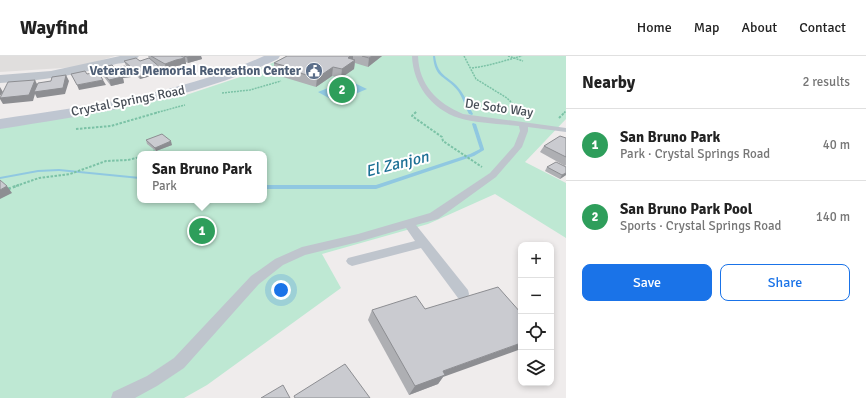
<!DOCTYPE html>
<html lang="en">
<head>
<meta charset="utf-8">
<style>
	body { margin:0; font-family:Signika,sans-serif; background:#f6f6f6; color:#222 }
	.controls { position:absolute; right:12px; bottom:12px; display:grid; overflow:hidden; border-radius:8px; box-shadow:0 2px 6px #0003 }
	.controls button { width:36px; height:36px; display:grid; place-items:center; padding:0; border:0; border-bottom:1px solid #e0e0e0; background:#fff; color:#222; font:20px sans-serif }
	.you { position:absolute; left:281px; top:234px; width:14px; height:14px; margin:-10px; border:3px solid #fff; border-radius:50%; background:#1a73e8; box-shadow:0 0 0 6px #1a73e833 }
	.badge { display:grid; place-items:center; width:26px; height:26px; border-radius:50%; background:#1a73e8; color:#fff; font-size:13px; font-weight:700 }
	.pin { position:absolute; translate:-50% -50%; border:2px solid #fff; box-shadow:0 1px 4px #0006 }
	.popup { position:absolute; left:137px; top:95px; width:130px; height:52px; box-sizing:border-box; display:grid; place-content:center; border-radius:8px; background:#fff; filter:drop-shadow(0 1px 3px #0005); font-size:13px; white-space:nowrap; color:#767676 }
	.popup b { font-size:15px; color:#222 }
	.popup::after { content:''; position:absolute; left:50%; top:100%; margin-left:-8px; border:8px solid transparent; border-top-color:#fff }
	.list { margin:0; padding:0; list-style:none }
	h2 { display:flex; justify-content:space-between; align-items:center; height:52px; margin:0; padding:0 16px; font-size:17px }
	h2 small { font-size:13px; font-weight:400; color:#767676 }
	.list li { display:grid; grid-template-columns:26px 1fr auto; gap:12px; align-items:center; box-sizing:border-box; height:72px; padding:0 16px; border-top:1px solid #e0e0e0 }
	.list b { display:block; font-size:15px; white-space:nowrap }
	.list p { margin:0; font-size:13px; white-space:nowrap; color:#767676 }
	.list em { font-size:13px; font-style:normal; color:#767676 }
	.actions { display:flex; gap:8px; padding:12px 16px }
	.actions a { flex:1; padding:9px 0; border:1px solid #1a73e8; border-radius:8px; text-align:center; font-size:14px; color:#1a73e8 }
	.actions .main { background:#1a73e8; color:#fff }
	.icon { flex:none; width:22px; height:22px; fill:none; stroke:currentColor; stroke-width:2; stroke-linecap:round; stroke-linejoin:round }
	.map { position:relative; flex:none; width:566px; height:342px; overflow:hidden }
	header { display:flex; align-items:center; gap:24px; box-sizing:border-box; height:56px; padding:0 20px; background:#fff; border-bottom:1px solid #e0e0e0 }
	header strong { font-size:19px }
	nav { display:flex; gap:22px; margin-inline-start:auto; font-size:14px }
	main { display:flex }
	aside { flex:1; background:#fff }
	.map>svg:first-child { display:block }
	.education { fill:#e0dedd }
	.green { fill:#bee8d3; fill-rule:evenodd }
	.water { fill:#90c8e1 }
	.lines { fill:none; stroke-linecap:round; stroke-linejoin:round }
	.stream { fill:#90c8e1; fill-rule:evenodd }
	.path-far2 { stroke:#7bc2a6; stroke-width:1.5; stroke-dasharray:2 1; stroke-linecap:butt }
	.path-far1 { stroke:#7bc2a6; stroke-width:2; stroke-dasharray:2.5 1.5; stroke-linecap:butt }
	.path { stroke:#7bc2a6; stroke-width:2.5; stroke-dasharray:3 2; stroke-linecap:butt }
	.service { fill:#bfc5cd; fill-rule:evenodd }
	.minor { fill:#bfc5cd; fill-rule:evenodd }
	.secondary { fill:#bfc6d1; fill-rule:evenodd }
	.wall { fill:#aeafb3 }
	.shaded-wall { fill:#8d8e92 }
	.building { fill:#cacbd0; stroke:#8d8e92 }
	.labels { text-anchor:middle; dominant-baseline:central; stroke-width:4; stroke-linejoin:round; paint-order:stroke }
	.far-service-label { font-size:13px; font-weight:bold; fill:#4e5e75; stroke:#fff; text-anchor:end }
	.far-street-label { font-size:13px; fill:#474e57; stroke:#fff }
	.water-label { font-size:16px; font-style:italic; fill:#1c7095; stroke:#fff }
</style>
</head>
<body>
<header>
<strong>Wayfind</strong>
<nav><a>Home</a><a>Map</a><a>About</a><a>Contact</a></nav>
</header>
<main>
<div class="map">
<svg width="566" height="342" viewBox="0 0 566 342">
	<rect width="100%" height="100%" fill="#efecec"/>
	<path class="education" d="M0 0H115L78 11 0 16Z"/>
	<path class="green" d="M288 0H566V63L525 106 566 127V182L495 138 428 168 322 198 341 232 207 329 184 342H0V68L113 52 183 40 243 20ZM140 98H264V144H140Z"/>
	<path class="water" d="M348 24 367 33 336 46 318 36Z"/>
	<g class="lines">
		<g class="stream">
			<path d="M433 0H435C438 23 450 19 461 35 466 42 469 51 473 58L472 59 469 58C465 51 463 42 458 35 446 19 435 24 433 0Z"/>
			<path d="M473 67 476 68 484 93V94L474 100 376 133H264V129H376L470 98 480 93 472 68Z"/>
			<path d="M59 113 140 121V123L59 115 38 116 0 123V121L38 114Z"/>
		</g>
		<g class="path-far2">
			<path d="M464 0 476 23 507 42 521 56"/>
			<path d="M508 0 523 5"/>
			<path d="M472 12C489 10 506 4 522 0"/>
			<path d="M222 37 250 34 281 25"/>
			<path d="M155 57 185 49"/>
			<path d="M415 57 416 56"/>
			<path d="M564 57 566 55"/>
		</g>
		<g class="path-far1">
			<path d="M416 56 412 60 442 81 443 85 482 111"/>
			<path d="M559 62 565 56"/>
			<path d="M76 73 111 70 159 56"/>
			<path d="M147 98 153 96 154 94"/>
			<path d="M16 130 39 122 70 118 106 105 128 104 140 101"/>
		</g>
		<g class="path">
			<path d="M8 133 19 129"/>
			<path d="M206 165V171L211 180"/>
		</g>
		<path class="service" d="M412 0H418C419 29 437 47 463 58L566 72V76L528 71V75L522 91 496 121 438 163 416 169 468 234 469 238 468 242 463 243 458 242 421 192 352 210 348 208 346 205 348 202 415 185 406 172 358 186 305 199 283 209 259 228 184 312 157 330 135 342H111L113 336 147 320 174 302 251 220 275 203 302 191 358 178 430 157 490 117 514 90 520 75 519 70C501 68 475 67 459 62 431 53 413 28 412 0Z"/>
		<path class="minor" d="M120 0H139C135 6 123 7 116 8 78 19 40 25 0 27V19L51 15Z"/>
		<path class="secondary" d="M264 0H280L278 3C191 44 95 58 0 73V63C90 50 181 38 264 0Z"/>
	</g>
	<g class="wall">
		<path d="M148 0H201L202 3 188 7 186 6V8L177 10 166 13 154 7 161 12 162 17 140 23 126 10 124 5H140L149 2Z"/>
		<path d="M287 0H382L368 11 355 7 354 13 341 22 332 20 316 31 283 21V19L274 16V7Z"/>
		<path d="M99 12H115L129 15 131 21 123 22 124 27 111 30 101 17Z"/>
		<path d="M566 82V109L565 110 540 96 544 90Z"/>
		<path d="M146 84 172 89 156 95 147 88Z"/>
		<path d="M547 111H566V119L560 123 545 115Z"/>
		<path d="M372 254 443 321 438 328 409 339 368 264Z"/>
	</g>
	<g class="shaded-wall">
		<path d="M192 0H201L202 3 188 7 187 1Z"/>
		<path d="M350 0H353V6L355 4 354 13 341 22 342 13 348 2Z"/>
		<path d="M372 0H382L368 11 369 2Z"/>
		<path d="M185 2 186 8 177 10 166 13 165 8 176 4Z"/>
		<path d="M333 11 332 20 316 31 317 22Z"/>
		<path d="M161 12 162 17 140 23 139 18Z"/>
		<path d="M129 15 131 21 123 22 124 27 111 30 109 24 119 17Z"/>
		<path d="M66 19 69 25 65 38 37 42 35 38 33 45 3 48 0 43V42L35 24 38 30Z"/>
		<path d="M103 24 106 29 79 34 77 29Z"/>
		<path d="M0 31 3 36 0 40Z"/>
		<path d="M171 85 172 89 156 95 155 92Z"/>
		<path d="M566 117V119L560 123 562 119Z"/>
		<path d="M7 130 12 137 0 143V134Z"/>
		<path d="M521 287V293L443 321 438 328 409 339 415 330 443 315Z"/>
	</g>
	<g class="building">
		<path d="M151 0H181L185 2 176 4 165 8Z"/>
		<path d="M184 0H192L187 1Z"/>
		<path d="M287 0H350L348 2 355 4 342 13 333 11 317 22 283 12 285 10 274 7Z"/>
		<path d="M362 0H372L369 2Z"/>
		<path d="M136 2 140 5 149 2 161 12 139 18 124 5Z"/>
		<path d="M112 9 115 12 125 10 129 15 119 17 122 21 109 24 99 12Z"/>
		<path d="M85 15 87 18 98 16 103 24 77 29 71 18Z"/>
		<path d="M66 19 63 32 34 36 38 27 51 25 52 21Z"/>
		<path d="M35 24 29 39 0 42 8 26Z"/>
		<path d="M162 78 171 85 155 92 146 84Z"/>
		<path d="M560 80 566 82V101L544 90Z"/>
		<path d="M556 106 566 111V117L562 119 547 111Z"/>
		<path d="M0 124 7 130 0 134Z"/>
		<path d="M498 231 521 257V287L443 315 445 319 415 330 372 254 416 240 425 253Z"/>
		<path d="M345 308 370 342H295L294 340Z"/>
		<path d="M283 329 290 342H261Z"/>
	</g>
	<defs>
		<symbol id="civic-disc" viewBox="-11 -11 22 22"><circle r="9.5" fill="#5c6f8a" stroke="#fff"/><path d="M-.6-6.5H3V-4.5H.6V-3L4-1V1h2V6H-6V1h2V-1L-.6-3ZM-1.2 2.5V6h2.4V2.5Z" fill="#fff"/></symbol>
	</defs>
	<g fill-rule="evenodd">
		<use href="#civic-disc" x="304" y="5" width="20" height="20"/>
	</g>
	<g class="labels">
		<g class="far-service-label">
			<text x="301" y="15">Veterans Memorial Recreation Center</text>
		</g>
		<g class="far-street-label">
			<text transform="translate(128 45) rotate(-11)">Crystal Springs Road</text>
			<text transform="translate(499 52) rotate(8)">De Soto Way</text>
		</g>
		<g class="water-label">
			<text transform="translate(397 108) rotate(-14)">El Zanjon</text>
		</g>
	</g>
</svg>
<div class="controls">
<button>+</button>
<button>−</button>
<button><svg class="icon" aria-label="locate" viewBox="0 0 24 24"><circle cx="12" cy="12" r="6"/><path d="M12 2v4M12 18v4M2 12h4M18 12h4"/></svg></button>
<button><svg class="icon" aria-label="layers" viewBox="0 0 24 24"><path d="M12 4l9 5-9 5-9-5zM3 14l9 5 9-5"/></svg></button>
</div>
<div class="you"></div>
<div class="pin badge" style="left:202px;top:175px;background:#2e9e5b">1</div>
<div class="popup"><b>San Bruno Park</b>Park</div>
<div class="pin badge" style="left:342px;top:34px;background:#2e9e5b">2</div>
</div>
<aside>
<h2>Nearby<small>2 results</small></h2>
<ul class="list">
<li><span class="badge" style="background:#2e9e5b">1</span><div><b>San Bruno Park</b><p>Park · Crystal Springs Road</p></div><em>40 m</em></li>
<li><span class="badge" style="background:#2e9e5b">2</span><div><b>San Bruno Park Pool</b><p>Sports · Crystal Springs Road</p></div><em>140 m</em></li>
</ul>
<div class="actions"><a class="main">Save</a><a>Share</a></div>
</aside>
</main>
</body>
</html>
